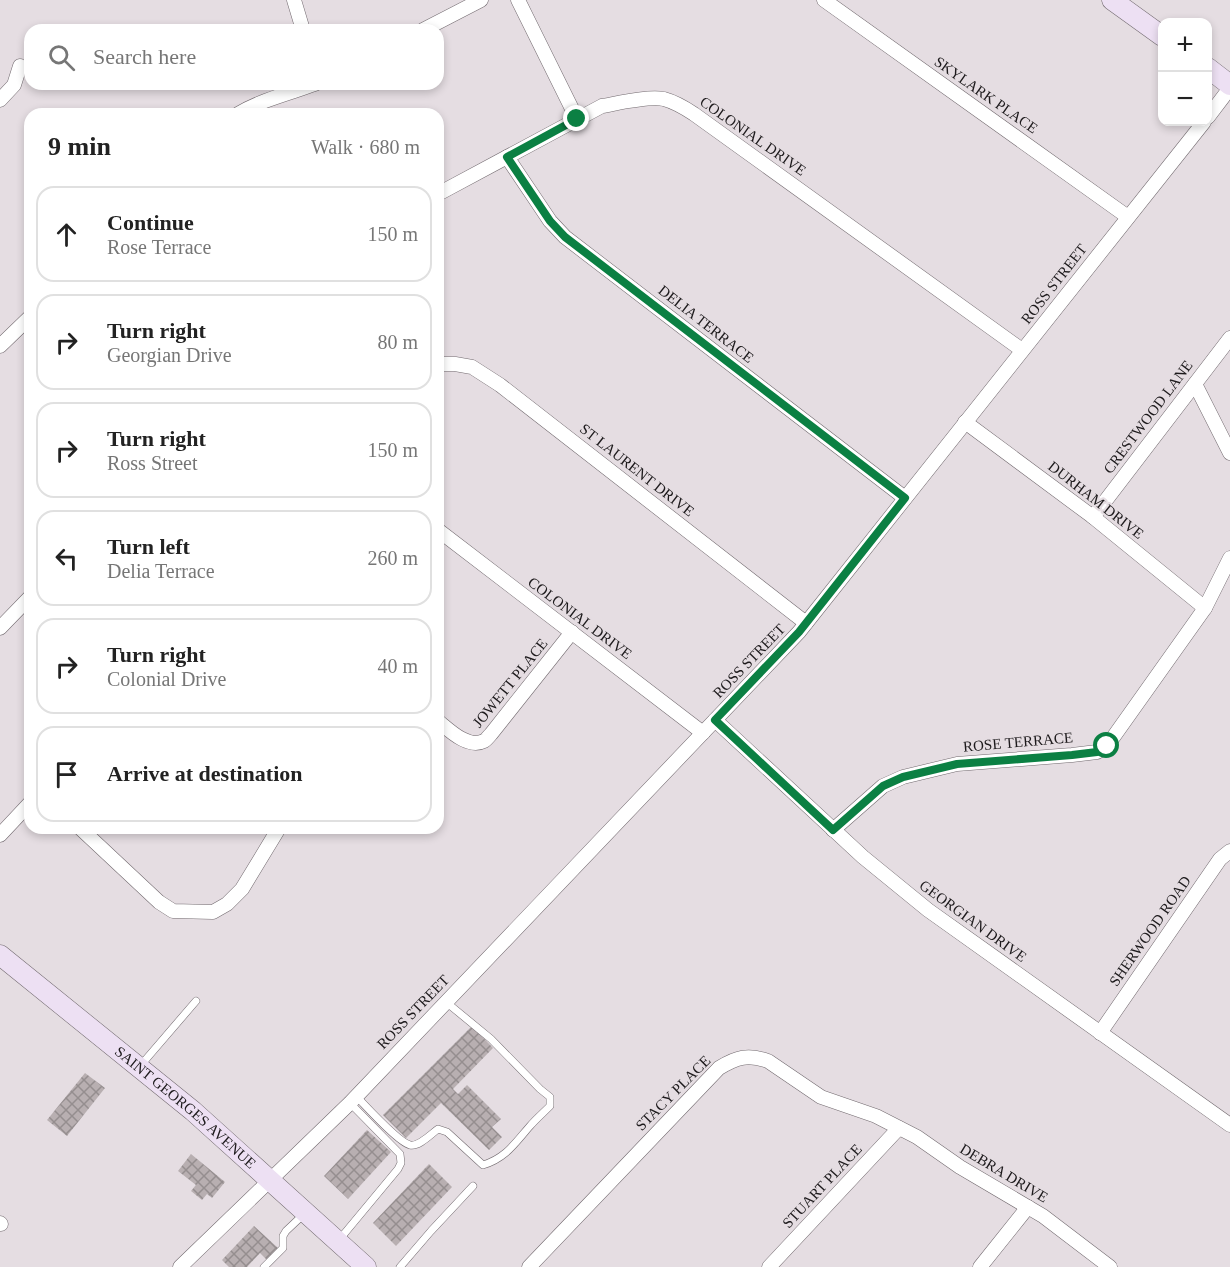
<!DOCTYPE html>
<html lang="en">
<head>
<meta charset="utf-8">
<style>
	body { margin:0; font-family:"Times New Roman",serif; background:#f2f2f2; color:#222 }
	.controls { position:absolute; right:18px; top:18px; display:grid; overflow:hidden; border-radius:12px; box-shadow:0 3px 9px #0003 }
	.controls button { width:54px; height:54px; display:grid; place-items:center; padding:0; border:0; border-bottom:2px solid #e0e0e0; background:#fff; color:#222; font:30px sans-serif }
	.stop { position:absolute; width:18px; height:18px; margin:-14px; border:4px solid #0b8043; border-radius:50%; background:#fff }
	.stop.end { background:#0b8043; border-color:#fff; box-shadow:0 2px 6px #0008 }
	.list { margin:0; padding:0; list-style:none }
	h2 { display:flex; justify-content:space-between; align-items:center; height:78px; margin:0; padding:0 24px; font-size:26px }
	h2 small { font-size:20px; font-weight:400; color:#767676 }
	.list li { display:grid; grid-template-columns:39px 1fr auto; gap:18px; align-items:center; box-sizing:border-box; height:96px; margin:0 12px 12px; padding:0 12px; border:2px solid #e0e0e0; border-radius:18px }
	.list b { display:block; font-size:22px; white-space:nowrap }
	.list p { margin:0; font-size:20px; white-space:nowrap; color:#767676 }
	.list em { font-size:20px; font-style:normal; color:#767676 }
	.icon { flex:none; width:33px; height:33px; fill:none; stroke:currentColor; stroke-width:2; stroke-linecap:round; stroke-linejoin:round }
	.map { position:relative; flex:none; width:1230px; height:1267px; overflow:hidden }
	.search { position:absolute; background:#fff; box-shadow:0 3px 9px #0003; left:24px; top:24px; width:420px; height:66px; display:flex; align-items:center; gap:15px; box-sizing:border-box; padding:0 21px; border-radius:18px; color:#767676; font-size:22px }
	.panel { position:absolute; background:#fff; box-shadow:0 3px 9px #0003; left:24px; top:108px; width:420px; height:726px; border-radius:18px }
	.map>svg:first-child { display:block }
	.building { fill:url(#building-cross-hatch) }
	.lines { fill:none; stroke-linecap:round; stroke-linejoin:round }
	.lane-casing { stroke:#726a6f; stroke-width:8 }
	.street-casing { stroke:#726a6f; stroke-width:15 }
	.secondary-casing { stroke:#726a6f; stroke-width:21 }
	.lane { stroke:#fff; stroke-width:7 }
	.street { stroke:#fff; stroke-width:14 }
	.secondary { stroke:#ede0f3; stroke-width:20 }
	.route { stroke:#0b8043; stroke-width:8 }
	.labels { text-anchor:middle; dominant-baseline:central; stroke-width:4.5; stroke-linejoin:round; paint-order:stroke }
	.street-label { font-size:15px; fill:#1d1a1c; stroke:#e5dde2 }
</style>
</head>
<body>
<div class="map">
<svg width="1230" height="1267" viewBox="0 0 1230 1267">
	<defs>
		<pattern id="building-cross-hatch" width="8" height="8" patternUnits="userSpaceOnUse" patternTransform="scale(1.5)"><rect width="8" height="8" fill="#b8afb1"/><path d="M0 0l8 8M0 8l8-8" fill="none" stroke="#958e8f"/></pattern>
	</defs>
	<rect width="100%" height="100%" fill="#e5dde2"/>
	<g class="building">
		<path d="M472 1026 493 1048 453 1089 458 1094 467 1085 501 1119 492 1127 502 1137 489 1150 441 1103 406 1138 383 1115Z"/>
		<path d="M85 1073 105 1088 67 1136 47 1120Z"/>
		<path d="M367 1130 391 1152 348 1199 324 1176Z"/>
		<path d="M191 1154 225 1182 212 1198 207 1194 202 1200 191 1191 196 1185 178 1171Z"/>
		<path d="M429 1164 452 1187 396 1246 373 1223Z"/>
		<path d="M254 1226 278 1248 267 1260 260 1253 247 1267H229L222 1260Z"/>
	</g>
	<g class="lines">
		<defs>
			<g id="lane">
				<path d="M141 1065 196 1001"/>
				<path d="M356 1096C366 1106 398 1142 410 1145 419 1147 431 1134 438 1129L447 1132 483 1165C506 1158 515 1143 530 1126 536 1119 543 1113 550 1106V1097L540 1089 491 1039 446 1002"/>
				<path d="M339 1240 398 1169 401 1163 400 1154 350 1103"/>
				<path d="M264 1267 283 1248V1236L286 1231 304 1214"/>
				<path d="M400 1267 431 1231 473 1186"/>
			</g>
			<g id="street">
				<path d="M294 0 303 30"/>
				<path d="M518 0 577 119"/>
				<path d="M824 0 1128 217"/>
				<path d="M423 30 481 0"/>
				<path d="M0 100 14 85 20 66"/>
				<path d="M238 114C261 100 290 93 315 84"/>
				<path d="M1208 117 1230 88"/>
				<path d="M507 157 550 221 565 237 905 498"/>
				<path d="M438 194 602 106C619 103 648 96 664 99 675 102 685 108 694 114L1022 350"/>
				<path d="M0 346 30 317"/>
				<path d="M438 364H455L472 367 500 385 806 623"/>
				<path d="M1195 384 1230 453"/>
				<path d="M965 422 1093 517 1205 608"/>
				<path d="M1093 517 1230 338"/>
				<path d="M438 530 703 733"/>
				<path d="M0 628 30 597"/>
				<path d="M715 720 863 857 928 910 1230 1125"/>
				<path d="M438 721C449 730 468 749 484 741 485 741 490 735 491 734L572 632"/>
				<path d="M80 828 159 902 173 911 213 912 227 904 242 889 279 828"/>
				<path d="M833 830 883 786 903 777 957 764 1072 755 1097 752 1107 746 1205 608 1230 558"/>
				<path d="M0 835 30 803"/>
				<path d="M1100 1033 1220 859 1230 851"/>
				<path d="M0 1223 1 1224"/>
				<path d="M180 1267 350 1103 799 632 1204 122"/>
				<path d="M529 1267 719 1068C737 1057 748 1054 768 1061L821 1097 876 1116 917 1137 960 1167 1043 1216 1110 1267"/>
				<path d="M769 1267 899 1128"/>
				<path d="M980 1267 1028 1207"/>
			</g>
			<g id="secondary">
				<path d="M1112 0 1162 36"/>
				<path d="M1208 68 1230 85"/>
				<path id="s1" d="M0 955 193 1111 366 1267"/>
			</g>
		</defs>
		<use href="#lane" class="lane-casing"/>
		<use href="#street" class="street-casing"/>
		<use href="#secondary" class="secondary-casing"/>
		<use href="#lane" class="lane"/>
		<use href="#street" class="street"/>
		<use href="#secondary" class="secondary"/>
	</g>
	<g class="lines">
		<path class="route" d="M577 119 507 157 550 221 565 237 905 498 799 632 715 720 833 830 883 786 903 777 957 764 1072 755 1097 752 1107 746"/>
	</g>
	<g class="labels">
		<g class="street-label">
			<text transform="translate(986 95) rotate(35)">SKYLARK PLACE</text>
			<text transform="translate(753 136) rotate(35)">COLONIAL DRIVE</text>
			<text transform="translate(1054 284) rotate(-52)">ROSS STREET</text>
			<text transform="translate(706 324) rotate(38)">DELIA TERRACE</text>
			<text transform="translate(1148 417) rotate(-53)">CRESTWOOD LANE</text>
			<text transform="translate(637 470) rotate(38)">ST LAURENT DRIVE</text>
			<text transform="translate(1096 500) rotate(38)">DURHAM DRIVE</text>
			<text transform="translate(580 618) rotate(37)">COLONIAL DRIVE</text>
			<text transform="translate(749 661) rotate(-46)">ROSS STREET</text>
			<text transform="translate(510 683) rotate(-51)">JOWETT PLACE</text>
			<text transform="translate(1018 742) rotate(-5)">ROSE TERRACE</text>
			<text transform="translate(973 921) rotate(36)">GEORGIAN DRIVE</text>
			<text transform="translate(1150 931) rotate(-55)">SHERWOOD ROAD</text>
			<text transform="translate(413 1012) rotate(-46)">ROSS STREET</text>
			<text transform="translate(673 1093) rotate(-45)">STACY PLACE</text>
			<text stroke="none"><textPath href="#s1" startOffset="240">SAINT GEORGES AVENUE</textPath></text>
			<text transform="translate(1004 1173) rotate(31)">DEBRA DRIVE</text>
			<text transform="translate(822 1186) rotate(-47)">STUART PLACE</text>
		</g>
	</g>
</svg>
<div class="controls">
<button>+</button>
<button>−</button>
</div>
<div class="stop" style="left:1107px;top:746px"></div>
<div class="stop end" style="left:577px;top:119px"></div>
<div class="search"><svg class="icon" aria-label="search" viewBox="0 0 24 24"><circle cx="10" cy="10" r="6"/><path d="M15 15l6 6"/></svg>Search here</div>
<section class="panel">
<h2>9 min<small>Walk · 680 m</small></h2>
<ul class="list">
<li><svg class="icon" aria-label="ahead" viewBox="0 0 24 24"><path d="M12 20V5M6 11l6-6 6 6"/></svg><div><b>Continue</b><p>Rose Terrace</p></div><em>150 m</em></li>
<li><svg class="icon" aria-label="right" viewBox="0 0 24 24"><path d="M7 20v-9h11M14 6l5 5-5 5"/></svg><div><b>Turn right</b><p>Georgian Drive</p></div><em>80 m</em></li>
<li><svg class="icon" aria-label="right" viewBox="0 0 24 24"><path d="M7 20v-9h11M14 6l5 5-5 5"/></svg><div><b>Turn right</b><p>Ross Street</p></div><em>150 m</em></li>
<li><svg class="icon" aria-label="left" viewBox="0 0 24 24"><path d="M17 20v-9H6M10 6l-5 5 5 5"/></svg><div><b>Turn left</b><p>Delia Terrace</p></div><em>260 m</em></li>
<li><svg class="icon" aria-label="right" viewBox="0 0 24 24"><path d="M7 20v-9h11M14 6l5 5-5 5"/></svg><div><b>Turn right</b><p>Colonial Drive</p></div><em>40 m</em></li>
<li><svg class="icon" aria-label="arrive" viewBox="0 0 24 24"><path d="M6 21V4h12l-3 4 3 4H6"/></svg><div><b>Arrive at destination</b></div></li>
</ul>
</section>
</div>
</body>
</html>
